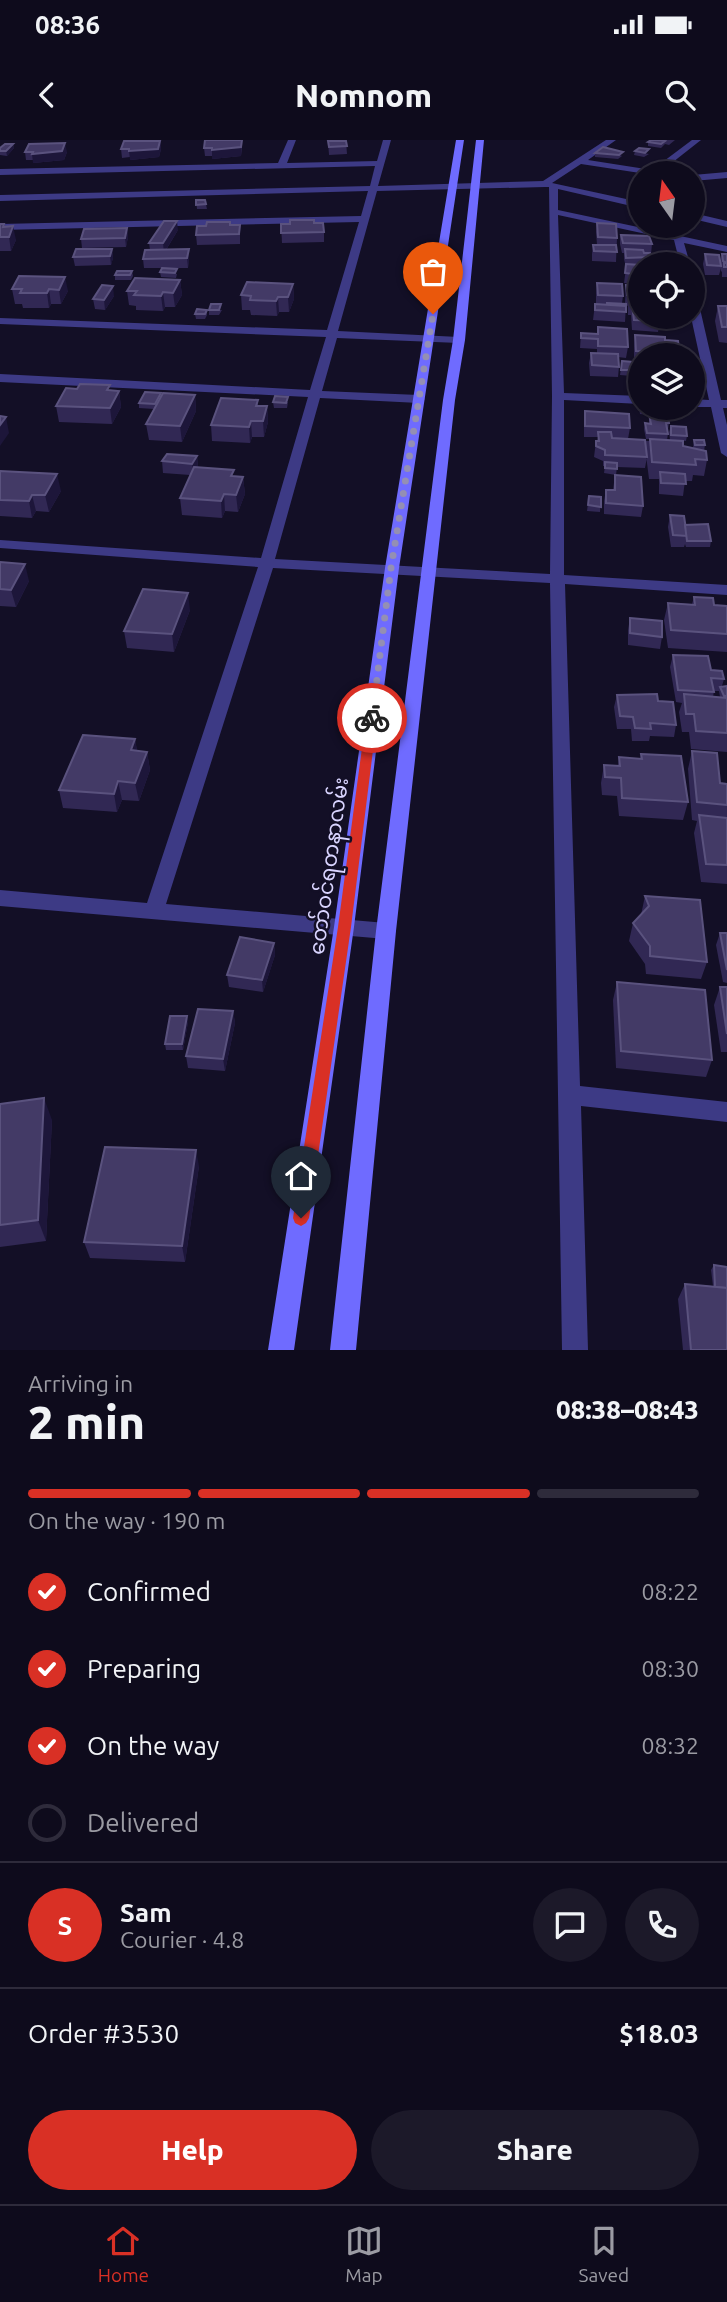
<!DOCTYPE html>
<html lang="en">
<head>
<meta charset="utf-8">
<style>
  :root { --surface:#0e0b1c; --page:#1c1929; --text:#f1f3f6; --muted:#9b9ba3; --line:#2e2b3b; --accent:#d93025 }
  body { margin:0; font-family:Ubuntu,"Noto Sans Myanmar",sans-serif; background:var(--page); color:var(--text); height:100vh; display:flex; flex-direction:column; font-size:26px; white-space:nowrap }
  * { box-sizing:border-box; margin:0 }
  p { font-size:23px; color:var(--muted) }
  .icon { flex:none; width:38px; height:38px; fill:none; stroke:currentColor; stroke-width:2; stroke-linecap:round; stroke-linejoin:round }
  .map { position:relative; height:1210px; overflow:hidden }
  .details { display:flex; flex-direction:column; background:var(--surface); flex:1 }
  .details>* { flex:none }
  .needle { width:46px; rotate:346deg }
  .fabs { position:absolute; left:628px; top:21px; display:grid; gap:14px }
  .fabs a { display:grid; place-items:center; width:77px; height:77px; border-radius:50%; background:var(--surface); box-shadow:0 2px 5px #0004,0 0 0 2px var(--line); font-size:35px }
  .pin { position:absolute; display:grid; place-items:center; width:60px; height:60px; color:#fff; margin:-72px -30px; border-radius:50% 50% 50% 0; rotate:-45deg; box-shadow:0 0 7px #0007 }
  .pin .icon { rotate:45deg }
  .courier { position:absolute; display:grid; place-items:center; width:70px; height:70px; margin:-35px; border:5px solid #d93025; border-radius:50%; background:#fff; color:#222; box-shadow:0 2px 9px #0007 }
  .summary em { font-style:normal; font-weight:800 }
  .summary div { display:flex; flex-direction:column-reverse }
  .summary { display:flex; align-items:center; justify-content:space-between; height:119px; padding:0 28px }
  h1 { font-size:46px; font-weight:800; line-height:52px }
  .bar { display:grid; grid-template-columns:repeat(4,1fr); gap:10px 7px; align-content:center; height:84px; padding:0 28px }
  .bar i { height:9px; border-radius:5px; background:var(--line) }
  .bar .on { background:var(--accent) }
  .bar p { grid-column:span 4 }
  .line { display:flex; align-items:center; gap:18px; padding:0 28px; border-top:2px solid var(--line) }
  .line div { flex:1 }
  .round { display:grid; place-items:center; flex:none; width:74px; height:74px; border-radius:37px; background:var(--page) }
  ol { padding:0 28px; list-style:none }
  li { display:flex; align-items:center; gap:21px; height:77px }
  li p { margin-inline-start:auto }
  li .icon { padding:7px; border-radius:50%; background:var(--accent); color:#fff; stroke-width:4 }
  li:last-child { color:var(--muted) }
  li i { width:38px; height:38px; border:4px solid var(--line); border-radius:50% }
  .primary-button { display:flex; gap:14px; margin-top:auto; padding:14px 28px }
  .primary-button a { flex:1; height:80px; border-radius:42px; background:var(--accent); color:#fff; font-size:28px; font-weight:800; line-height:80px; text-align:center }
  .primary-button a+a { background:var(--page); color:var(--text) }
  .status { display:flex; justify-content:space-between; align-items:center; height:49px; padding:0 35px; background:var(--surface); direction:ltr }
  .status svg { height:19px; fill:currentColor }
  header { display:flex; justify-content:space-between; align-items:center; height:91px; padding:0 28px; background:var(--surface); font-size:32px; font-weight:800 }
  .tab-bar { display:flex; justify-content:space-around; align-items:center; height:98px; border-top:2px solid var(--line); background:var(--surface); font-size:19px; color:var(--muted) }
  .tab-bar a { display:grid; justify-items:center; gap:4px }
  .tab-bar .on { color:var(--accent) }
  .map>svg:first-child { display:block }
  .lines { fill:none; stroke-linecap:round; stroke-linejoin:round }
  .minor { fill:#3d3a85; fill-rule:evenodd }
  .secondary { fill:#6f6bff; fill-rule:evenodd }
  .wall { fill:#312854; fill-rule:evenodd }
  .shaded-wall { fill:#1d163a }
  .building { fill:#433a66; stroke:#5a527e; stroke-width:2 }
  .route { fill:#d93025 }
  .done { stroke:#948fb3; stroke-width:7; stroke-dasharray:0 12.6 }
  .labels { text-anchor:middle; stroke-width:5; stroke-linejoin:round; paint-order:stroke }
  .street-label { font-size:21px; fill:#d9d4ff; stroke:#130f26 }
</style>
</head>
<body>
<div class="status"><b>08:36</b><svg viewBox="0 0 49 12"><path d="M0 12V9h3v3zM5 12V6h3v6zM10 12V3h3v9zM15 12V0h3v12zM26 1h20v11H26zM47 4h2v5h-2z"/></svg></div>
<header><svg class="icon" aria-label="back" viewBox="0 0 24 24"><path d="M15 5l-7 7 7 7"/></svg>Nomnom<svg class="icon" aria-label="search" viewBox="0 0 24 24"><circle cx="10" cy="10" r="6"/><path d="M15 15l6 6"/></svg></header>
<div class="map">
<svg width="727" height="1210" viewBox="0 0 727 1210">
  <rect width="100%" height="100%" fill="#130f26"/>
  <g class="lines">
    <g class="minor">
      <path d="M288,0H296L287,23L377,21L383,0H391L378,46L543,41L606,0H616L588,20L652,30L692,0H701L659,33H640L581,24L552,43L640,62V68L558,49V70L727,106V112L684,103L690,124H680L674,100L558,75L564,253L640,256V264L564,260V435L727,445V455L565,444L580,946L727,962V982L581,966L588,1210H562L550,443L273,428L166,764L386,783L393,785L396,791L393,797L386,799L0,766V750L147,763L258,427L0,408V400L261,418L308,257L0,242V234L310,250L326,197L0,184V178L327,190L359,82L0,90V84L361,76L368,51L0,61V55L370,46L375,26L0,35V29L278,23ZM545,47H549L552,256L550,434L275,419L320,258L419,263L425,259L419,255L322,251L337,198L459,203L465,200L459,197L338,191L377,51Z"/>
      <path d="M727,32V38L693,41V35Z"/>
      <path d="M693,73L727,81V87L693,79Z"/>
      <path d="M693,157L698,160L721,260H727V268H723L727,285V317L721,313L711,267H693V259L709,260L691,177Z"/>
    </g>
    <g class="secondary">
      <path d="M456,0H464L399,428L354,787L294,1210H268L334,787L385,428Z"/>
      <path d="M476,0H484L465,200L455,260L396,791L356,1210H330L376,791L443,260L453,200Z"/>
    </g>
  </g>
  <g class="wall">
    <path d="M651,0H675L669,5L665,4L661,8L648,6V2Z"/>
    <path d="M160,1L161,9L159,17L130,20V17L122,18L121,9Z"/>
    <path d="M328,1H346L347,14L329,15Z"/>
    <path d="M13,4L14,8L7,16L0,15V8Z"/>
    <path d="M603,7L622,16L618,19L595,17V13Z"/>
    <path d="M204,8H242L241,16L212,19V16H205Z"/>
    <path d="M635,11L649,14L644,17L634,15Z"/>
    <path d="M25,12H67L64,20L33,23V20H26Z"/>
    <path d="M196,60H205L207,69H197Z"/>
    <path d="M597,83L617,98L616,122L592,121V114L593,105H597L596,92Z"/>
    <path d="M0,84H4L5,86L16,100L11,111H0Z"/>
    <path d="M281,84L324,92V102L282,103Z"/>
    <path d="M240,85V104L197,105L196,95L206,86Z"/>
    <path d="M127,88L128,97L126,107L82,108L81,99Z"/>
    <path d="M178,90L166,110L189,119L188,128H144L143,119L150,110L149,103Z"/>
    <path d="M620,94L652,104L650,124H640V177H668L666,186H659L658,192L632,190L631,175H628V166L626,165L625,182L593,180L595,164H596V153L597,143L623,156L622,163L625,164L626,145H630L631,144L624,143L626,128L624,119V113H622L620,104Z"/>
    <path d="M112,109L113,118L111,125L75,126L73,117Z"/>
    <path d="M705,114L720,122L722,114H727V137H722V132L721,131V128L719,135H705L703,124Z"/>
    <path d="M162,128L177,134L176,138L161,137L160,132Z"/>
    <path d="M132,131L133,136L131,140H115V135Z"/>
    <path d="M19,136L68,151L61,164H51L49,168H23L22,164H15L12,149Z"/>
    <path d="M180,140L182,155L175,167H165L163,171L136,170V166L129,165L127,151Z"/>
    <path d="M293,144L294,159L289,172H279L277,176L251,175L250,170H242L241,155Z"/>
    <path d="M114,156L105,170L95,169L93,159Z"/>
    <path d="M718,166H727V203L719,202L715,181Z"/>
    <path d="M207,170V175L205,179H196L195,174Z"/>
    <path d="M209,170H222L219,175H209Z"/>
    <path d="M598,187L628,207L626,218L618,217L619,227L618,237L590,236L589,223L591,213H597V209L580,208L581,193H597Z"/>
    <path d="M635,195L665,200L679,208L678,215H640V233H638V221H634V206Z"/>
    <path d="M622,221L633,230L632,236L620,235Z"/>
    <path d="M111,250L119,251L121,267L112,284L59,282L56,266Z"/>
    <path d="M161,255H195L196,271L182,302L149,300L146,284L154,269L139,268V263Z"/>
    <path d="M258,260V266H267L268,282L264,297H252L250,303L212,301L211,285Z"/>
    <path d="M273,262H288L287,268H274Z"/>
    <path d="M640,262L660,269L659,275L669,283L668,289H667L668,294L667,300L654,299L693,308L694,300L705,305L704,311L707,320L704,336L693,335L692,341H685L683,356L659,354V339H649L645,307L647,317L645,328L617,327L616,335L604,333L605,326H603V321L594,317L596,301H597L598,297H584V282L585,271L630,288L628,299L645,307L646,301H649L650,299H646L644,289L645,283H649V275L640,274L639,268Z"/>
    <path d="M671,286L687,296L686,301L670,300L669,292Z"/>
    <path d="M197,316L198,327L234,336L243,337L245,354L238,372L225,371L222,378L182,375L180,358L190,335L163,333L162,321Z"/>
    <path d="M0,331L61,351L49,372L36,371L32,378L0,376Z"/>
    <path d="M615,335L643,366L641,377L604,374V361L606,350H613Z"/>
    <path d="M589,356L601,357L600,372L587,371Z"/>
    <path d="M670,375L711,401L710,407H686L685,404L684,407H671L668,387Z"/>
    <path d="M0,422L29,441L16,467L0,466Z"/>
    <path d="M694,457L714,465L727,466V512L668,508L664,480L668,463L692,464Z"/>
    <path d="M190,470L174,512L127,508L124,491Z"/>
    <path d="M630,478L662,497L660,509L628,505V490Z"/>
    <path d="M673,515L711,530L724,539L722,546H727V612L691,609L689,592H682L679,572L682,563L676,562L670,527ZM714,551H719L720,557H713Z"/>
    <path d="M617,555L658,561L676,585L674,597L650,596L649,601H632L631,589H617L614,567Z"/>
    <path d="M135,599L137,611L147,612L150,630L139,661L122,660L117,672L63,668L59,650Z"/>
    <path d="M692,611L720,643L727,644V744L701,742L694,693L697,681L692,680L688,629Z"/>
    <path d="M641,614L688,662L683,680L619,676L617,656L602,655L601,643L604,625H618L619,617L640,619Z"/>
    <path d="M645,756L707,822L701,839L646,834L645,824L629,801L633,783L641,775Z"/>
    <path d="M720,793H727V843L723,842L716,805Z"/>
    <path d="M274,803L275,815L263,852L229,847L227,835Z"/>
    <path d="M617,842L712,920L706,937L616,928L613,860Z"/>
    <path d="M720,847H727V912H721L714,865Z"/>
    <path d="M233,871L235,883L225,931L188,928L186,916Z"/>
    <path d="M188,882L183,910H166L165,904Z"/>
    <path d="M0,964L52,980L46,1101L0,1107Z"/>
    <path d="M199,1026L185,1122L90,1118L84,1102Z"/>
    <path d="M714,1125L727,1210H683L678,1159L685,1144L713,1146L711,1130Z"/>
  </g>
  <g class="shaded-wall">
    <path d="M242,0L241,16L212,19V10Z"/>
    <path d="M160,1L161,9L159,17L130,20L129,11Z"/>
    <path d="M65,3L67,12L64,20L33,23L32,14Z"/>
    <path d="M13,4L14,8L7,16L6,11Z"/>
    <path d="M177,81L178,90L164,113L163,103Z"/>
    <path d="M13,86L16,100L11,111L9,97Z"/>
    <path d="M127,88L128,97L126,107L125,98Z"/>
    <path d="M112,109L113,118L111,125L110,116Z"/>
    <path d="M189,109V119L188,128L187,118Z"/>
    <path d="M65,137L68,151L61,164L59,150Z"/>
    <path d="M180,140L182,155L175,167L173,153Z"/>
    <path d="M293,144L294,159L289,172L288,157Z"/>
    <path d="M113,146L114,156L105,170L104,160Z"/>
    <path d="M49,149L51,164L49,168L47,153Z"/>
    <path d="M163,152L165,167L163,171L161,156Z"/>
    <path d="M278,157L279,172L277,176L276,161Z"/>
    <path d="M119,251L121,267L112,284L110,268Z"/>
    <path d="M195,255L196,271L182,302L180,286Z"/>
    <path d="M267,266L268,282L264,297L263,281Z"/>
    <path d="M6,277L9,293L0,306V285Z"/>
    <path d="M251,281L252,297L250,303L249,287Z"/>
    <path d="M197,316L198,327L194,335L192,324Z"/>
    <path d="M57,334L61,351L49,372L45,355Z"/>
    <path d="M243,337L245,354L238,372L236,355Z"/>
    <path d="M224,354L225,371L222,378L221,361Z"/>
    <path d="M32,355L36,371L32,378L29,361Z"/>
    <path d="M25,424L29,441L16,467L11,450Z"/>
    <path d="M188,453L190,470L174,512L172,494Z"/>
    <path d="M135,599L138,617L131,610Z"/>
    <path d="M147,612L150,630L139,661L135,643Z"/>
    <path d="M118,641L122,660L117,672L114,654Z"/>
    <path d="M274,803L275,815L263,852L262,840Z"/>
    <path d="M233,871L235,883L225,931L223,919Z"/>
    <path d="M187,876L188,882L183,910L182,904Z"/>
    <path d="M44,958L52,980L46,1101L38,1080Z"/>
    <path d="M196,1010L199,1026L185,1122L182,1106Z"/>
  </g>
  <g class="building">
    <path d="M205,0H242L241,7L212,10V8H204Z"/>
    <path d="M651,0H660L665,1L661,4L648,2Z"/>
    <path d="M124,1H160L158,9L129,11V9H121Z"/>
    <path d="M328,1H346L347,6L329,7Z"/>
    <path d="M65,3L62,11L32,14L33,12H25L29,4Z"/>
    <path d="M5,4H13L6,11H0V8Z"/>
    <path d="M603,7L623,12L619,15L595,13Z"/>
    <path d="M639,8L649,9L645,13L635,11Z"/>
    <path d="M196,60H205L206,64L196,65Z"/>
    <path d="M290,80H314V83H323L324,92L281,93V84H290Z"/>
    <path d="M164,81H177L163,103H149Z"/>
    <path d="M207,82H230V85H240L239,94L196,95L197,86H206Z"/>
    <path d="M597,83L616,84L617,98L598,97Z"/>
    <path d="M0,84H4L3,87L13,86L9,97H0Z"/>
    <path d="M127,88L125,98L81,99L84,89Z"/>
    <path d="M621,95L649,96L652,104L623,103Z"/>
    <path d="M593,105H616L617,112L594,111Z"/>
    <path d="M76,109H112L110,116L73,117Z"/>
    <path d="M189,109L187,118L143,119L145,110Z"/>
    <path d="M625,109L643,110L644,113H650L651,117L626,118Z"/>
    <path d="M705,114L719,115L721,126L707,125Z"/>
    <path d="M722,114H727V127H724V123H727L723,121Z"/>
    <path d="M626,124L640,125V135L625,133Z"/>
    <path d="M162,128L177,129L175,133L160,132Z"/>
    <path d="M117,131H132L130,135H115Z"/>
    <path d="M19,136L65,137L59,150L49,149L47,153H20L22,149H12Z"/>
    <path d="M135,138L180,140L173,153L163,152L161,156L134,155L137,151H127Z"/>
    <path d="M247,142L293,144L288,157H278L276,161L250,160L251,156L241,155Z"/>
    <path d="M597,143L622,144L623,156L598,155Z"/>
    <rect x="631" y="143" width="9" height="2"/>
    <path d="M102,145L113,146L104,160L93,159Z"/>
    <path d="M626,145H640V156L627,155Z"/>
    <path d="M630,157L640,158V177H659V181L634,180L632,166L638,165H630Z"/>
    <path d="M607,163L626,164V169V166L607,165Z"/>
    <path d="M211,164H221L219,170H209Z"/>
    <path d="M595,164L626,166V172L595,170Z"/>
    <path d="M718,166H727V187H722Z"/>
    <path d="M197,169L207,170L205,174H195Z"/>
    <path d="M598,187L627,189L628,207L598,206V199L581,198V193L598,194Z"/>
    <path d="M635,195L665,197V200L678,201L679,208L672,207L673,213L636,211Z"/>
    <path d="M591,213L618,214L619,227L592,225Z"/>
    <path d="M622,221L633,222V230H621Z"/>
    <path d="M80,244L110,245L107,250L119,251L110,268L56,266L66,248L77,249Z"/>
    <path d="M145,252L161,253L155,264L139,263Z"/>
    <path d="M163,253L195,255L180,286L146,284Z"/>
    <path d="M275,256L288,257L286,263L273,262Z"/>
    <path d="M221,258L258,260L256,266H267L263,281H251L249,287L211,285Z"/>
    <rect x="641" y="268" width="19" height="1"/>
    <path d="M585,271L629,274L630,288L585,286Z"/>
    <path d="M649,274L668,275L669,283H666L668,294L647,293L645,283L651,284Z"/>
    <path d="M0,276L6,277L0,285Z"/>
    <path d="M671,286L686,287L687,296L671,295Z"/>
    <path d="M598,292H611L612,298L645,300L647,317L605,315V310L596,306V301H599Z"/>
    <path d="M650,299L683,301V306L706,311L707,320L695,319L696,325L652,322Z"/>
    <path d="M694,300H704L705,305H695Z"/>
    <path d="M167,314L197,316L192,324L162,321Z"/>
    <path d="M605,322L617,323V329L605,328Z"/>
    <path d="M194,327L234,330L231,336L243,337L236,355L224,354L221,361L180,358Z"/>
    <path d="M0,331L57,334L45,355H32L29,361L0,360Z"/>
    <path d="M660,332L685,334L686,344L661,343Z"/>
    <path d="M615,335L641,337L643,366L606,363V350H615Z"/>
    <path d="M589,356L601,357V367L588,365Z"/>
    <path d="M670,375L684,376L687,396L673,395Z"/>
    <path d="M708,384L711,401H687L685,385Z"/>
    <path d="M0,422L25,424L11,450L0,449Z"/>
    <path d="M143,449L188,453L172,494L124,491Z"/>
    <path d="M694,457L713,458L714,465L727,466V494L671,490L668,463L695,465Z"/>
    <path d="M630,478L662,481V497L630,493Z"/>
    <path d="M673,515L708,516L711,530L722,531L724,539L711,538L714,552L678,550Z"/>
    <path d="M727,546V556H724L720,547Z"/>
    <path d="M657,554L658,561L673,562L676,585L650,583L651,589L635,588L633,577L620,576L617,555Z"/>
    <path d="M684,554L727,558V593L696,591L694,574H686Z"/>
    <path d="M83,595L135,599L131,610L147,612L135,643L118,641L114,654L59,650Z"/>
    <path d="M692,611L717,613L720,643L727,644V665L697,662Z"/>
    <path d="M641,614L681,616L688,662L622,658L621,638L605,637L604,625L620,626L619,617L642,619Z"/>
    <path d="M699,675L727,678V725L706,724Z"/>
    <path d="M645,756L700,760L707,822L650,816V806L633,783L649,766Z"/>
    <path d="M720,793H727V830Z"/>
    <path d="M240,797L274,803L262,840L227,835Z"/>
    <path d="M617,842L705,850L712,920L621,911Z"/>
    <path d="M720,847H727V894Z"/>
    <path d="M198,869L233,871L223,919L186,916Z"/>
    <path d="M170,876H187L182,904H165Z"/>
    <path d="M44,958L38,1080L0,1085V964Z"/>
    <path d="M105,1007L196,1010L182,1106L84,1102Z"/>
    <path d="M714,1125L727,1127V1148L715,1147Z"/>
    <path d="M685,1144L727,1148V1210H691Z"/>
  </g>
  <path class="route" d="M372,575L377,578L351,787L309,1078L306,1083L301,1086L295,1083L293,1078L338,787L366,578Z"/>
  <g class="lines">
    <path class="done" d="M372,578L391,428L433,174"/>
  </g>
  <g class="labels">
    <g class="street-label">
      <text transform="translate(329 726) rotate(-82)" y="7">တော်ဝင်ရတနာလမ်း</text>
    </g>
  </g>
</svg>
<div class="fabs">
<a><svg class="needle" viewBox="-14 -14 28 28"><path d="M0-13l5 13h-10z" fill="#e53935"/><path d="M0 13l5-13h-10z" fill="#9b9ba3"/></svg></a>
<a><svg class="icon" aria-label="locate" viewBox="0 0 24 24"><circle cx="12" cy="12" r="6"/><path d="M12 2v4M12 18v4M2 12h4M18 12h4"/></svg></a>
<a><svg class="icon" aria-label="layers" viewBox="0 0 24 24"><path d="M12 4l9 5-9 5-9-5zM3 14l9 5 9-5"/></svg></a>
</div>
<div class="pin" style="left:433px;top:174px;background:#ea580c"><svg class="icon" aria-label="bag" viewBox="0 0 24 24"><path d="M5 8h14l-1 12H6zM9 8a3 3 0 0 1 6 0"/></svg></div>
<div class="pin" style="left:301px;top:1078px;background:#1f2937"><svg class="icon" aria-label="home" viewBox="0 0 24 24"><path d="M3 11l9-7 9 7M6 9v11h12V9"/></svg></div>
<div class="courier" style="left:372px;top:578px"><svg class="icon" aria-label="bike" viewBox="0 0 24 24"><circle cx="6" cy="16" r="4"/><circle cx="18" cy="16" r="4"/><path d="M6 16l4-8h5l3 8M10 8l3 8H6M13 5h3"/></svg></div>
</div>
<section class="details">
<div class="summary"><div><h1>2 min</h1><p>Arriving in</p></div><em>08:38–08:43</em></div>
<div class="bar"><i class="on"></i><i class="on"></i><i class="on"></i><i></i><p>On the way · 190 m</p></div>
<ol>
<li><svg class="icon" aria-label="check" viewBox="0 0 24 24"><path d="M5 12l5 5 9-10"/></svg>Confirmed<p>08:22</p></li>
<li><svg class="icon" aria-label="check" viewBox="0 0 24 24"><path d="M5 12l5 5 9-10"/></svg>Preparing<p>08:30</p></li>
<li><svg class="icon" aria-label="check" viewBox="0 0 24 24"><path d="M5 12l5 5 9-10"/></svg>On the way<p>08:32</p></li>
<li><i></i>Delivered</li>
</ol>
<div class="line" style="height:126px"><b class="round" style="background:var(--accent);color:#fff">S</b><div><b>Sam</b><p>Courier · 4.8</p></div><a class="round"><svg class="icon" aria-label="chat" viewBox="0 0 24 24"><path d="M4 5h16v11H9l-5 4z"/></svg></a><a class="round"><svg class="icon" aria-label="phone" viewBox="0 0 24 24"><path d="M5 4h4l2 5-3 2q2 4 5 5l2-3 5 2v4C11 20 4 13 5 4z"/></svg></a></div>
<div class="line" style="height:91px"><div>Order #3530</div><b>$18.03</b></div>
<div class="primary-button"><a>Help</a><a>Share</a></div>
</section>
<nav class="tab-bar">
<a class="on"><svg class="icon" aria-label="home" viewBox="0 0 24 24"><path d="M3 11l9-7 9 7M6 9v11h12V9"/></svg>Home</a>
<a><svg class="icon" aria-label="map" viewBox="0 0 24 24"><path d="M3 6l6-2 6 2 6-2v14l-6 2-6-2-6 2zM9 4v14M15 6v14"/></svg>Map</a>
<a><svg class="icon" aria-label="saved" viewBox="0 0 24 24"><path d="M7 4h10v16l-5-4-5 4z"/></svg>Saved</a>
</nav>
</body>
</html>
